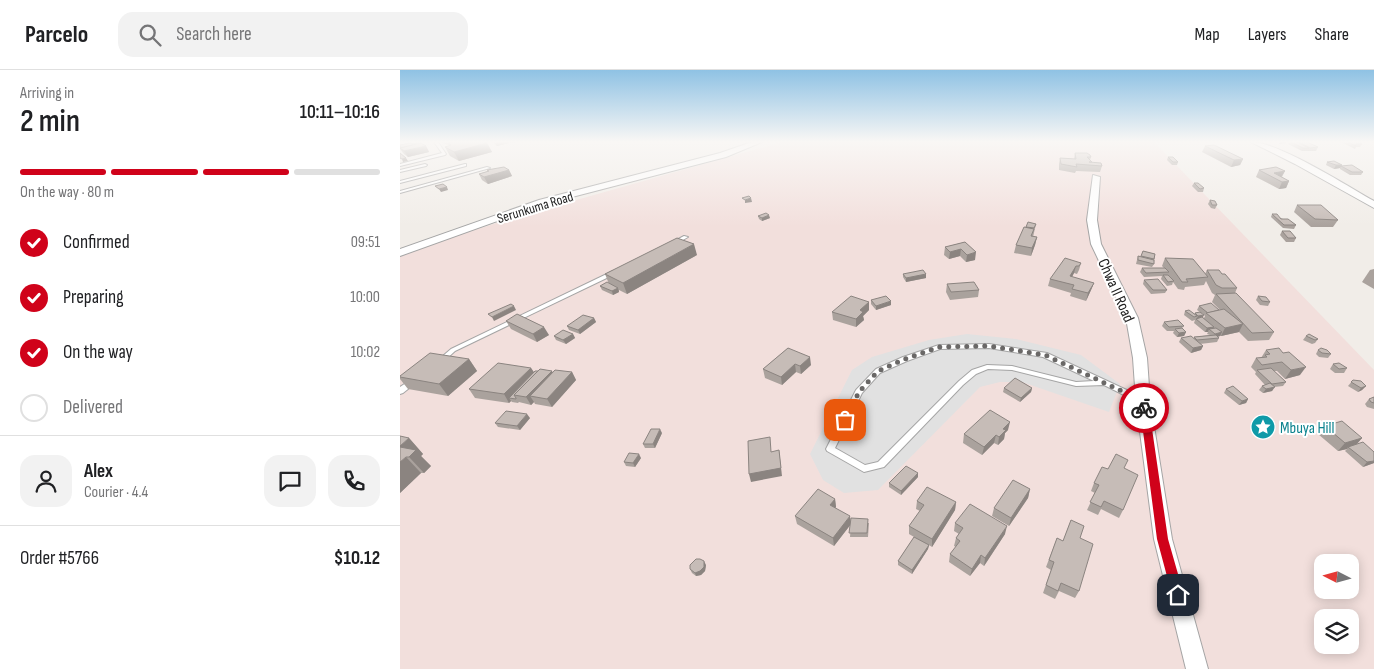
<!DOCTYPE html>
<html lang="en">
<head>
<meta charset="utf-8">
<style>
  :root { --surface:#fff; --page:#f2f2f2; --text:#202124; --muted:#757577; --line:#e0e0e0; --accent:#d0021a }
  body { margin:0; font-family:"Sofia Sans Condensed",sans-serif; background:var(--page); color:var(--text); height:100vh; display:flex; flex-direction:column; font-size:19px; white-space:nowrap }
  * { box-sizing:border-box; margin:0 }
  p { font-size:16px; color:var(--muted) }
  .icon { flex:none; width:28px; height:28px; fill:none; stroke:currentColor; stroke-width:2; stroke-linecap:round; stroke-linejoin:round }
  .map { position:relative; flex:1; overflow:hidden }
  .drawer { display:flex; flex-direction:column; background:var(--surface); width:400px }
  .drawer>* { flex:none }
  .needle { width:32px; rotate:276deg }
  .controls { position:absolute; left:914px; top:484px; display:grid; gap:10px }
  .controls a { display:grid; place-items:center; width:45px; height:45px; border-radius:10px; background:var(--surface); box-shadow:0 2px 12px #0003; font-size:25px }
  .pin { position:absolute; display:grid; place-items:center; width:42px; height:42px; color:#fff; margin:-21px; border-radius:10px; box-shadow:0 2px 8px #0006 }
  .courier { position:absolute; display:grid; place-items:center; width:50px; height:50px; margin:-25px; border:4px solid #d0021a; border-radius:50%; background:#fff; color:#222; box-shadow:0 1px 6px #0007 }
  .summary em { font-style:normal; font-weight:600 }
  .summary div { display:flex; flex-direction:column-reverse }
  .summary { display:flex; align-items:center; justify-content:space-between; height:85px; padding:0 20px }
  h1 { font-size:32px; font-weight:600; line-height:38px }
  .bar { display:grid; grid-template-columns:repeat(4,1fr); gap:8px 5px; align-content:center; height:60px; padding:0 20px }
  .bar i { height:6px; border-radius:4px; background:var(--line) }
  .bar .on { background:var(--accent) }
  .bar p { grid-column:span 4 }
  .line { display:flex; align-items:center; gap:12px; padding:0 20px; border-top:1px solid var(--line) }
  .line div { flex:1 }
  .round { display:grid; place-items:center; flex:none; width:52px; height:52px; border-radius:15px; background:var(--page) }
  ol { padding:0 20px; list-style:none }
  li { display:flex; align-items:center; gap:15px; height:55px }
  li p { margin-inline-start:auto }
  li .icon { padding:5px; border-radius:50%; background:var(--accent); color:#fff; stroke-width:4 }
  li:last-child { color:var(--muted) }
  li i { width:28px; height:28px; border:2px solid var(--line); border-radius:50% }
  header { display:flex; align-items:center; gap:30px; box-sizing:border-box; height:70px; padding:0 25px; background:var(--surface); border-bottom:1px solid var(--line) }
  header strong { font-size:24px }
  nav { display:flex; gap:28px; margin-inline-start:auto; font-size:18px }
  .search { width:350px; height:45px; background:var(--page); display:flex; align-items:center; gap:12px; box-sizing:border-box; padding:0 18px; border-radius:15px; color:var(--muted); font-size:19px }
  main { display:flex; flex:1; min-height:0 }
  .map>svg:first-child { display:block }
  .military { fill:#f2dfdc; fill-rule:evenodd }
  .parking { fill:#e1e1e1 }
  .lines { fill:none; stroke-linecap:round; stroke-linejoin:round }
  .service-casing { stroke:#a5a5a5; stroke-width:2 }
  .minor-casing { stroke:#a5a5a5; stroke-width:2 }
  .tertiary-casing { stroke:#a5a5a5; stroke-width:2 }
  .service { fill:#fff; fill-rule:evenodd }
  .minor { fill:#fff; fill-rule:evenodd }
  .tertiary { fill:#fff; fill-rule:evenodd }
  .wall { fill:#aaa29d; fill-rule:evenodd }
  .shaded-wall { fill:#8b8480 }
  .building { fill:#c6bcb7; stroke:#8b8480 }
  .route { fill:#d0021a }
  .done { stroke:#6a6867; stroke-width:5; stroke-dasharray:0 9 }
  .labels { text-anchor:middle; stroke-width:4; stroke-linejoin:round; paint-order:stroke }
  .far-street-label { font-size:14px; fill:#212121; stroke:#fff }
  .street-label { font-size:16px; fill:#212121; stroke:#fff }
  .culture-label { font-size:16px; fill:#0d838f; stroke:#fff; text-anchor:start }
</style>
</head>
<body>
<header>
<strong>Parcelo</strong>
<div class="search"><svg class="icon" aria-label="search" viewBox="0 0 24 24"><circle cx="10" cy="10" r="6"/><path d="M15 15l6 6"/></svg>Search here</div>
<nav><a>Map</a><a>Layers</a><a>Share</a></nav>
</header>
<main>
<section class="drawer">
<div class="summary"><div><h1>2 min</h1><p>Arriving in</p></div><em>10:11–10:16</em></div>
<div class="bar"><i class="on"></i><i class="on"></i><i class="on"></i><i></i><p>On the way · 80 m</p></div>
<ol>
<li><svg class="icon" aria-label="check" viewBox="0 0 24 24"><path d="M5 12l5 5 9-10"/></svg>Confirmed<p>09:51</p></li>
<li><svg class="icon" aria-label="check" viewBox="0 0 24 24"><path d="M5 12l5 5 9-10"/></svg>Preparing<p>10:00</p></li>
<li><svg class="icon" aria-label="check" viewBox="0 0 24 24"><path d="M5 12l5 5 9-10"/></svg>On the way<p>10:02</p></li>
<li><i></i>Delivered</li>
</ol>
<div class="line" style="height:90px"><a class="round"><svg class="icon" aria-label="person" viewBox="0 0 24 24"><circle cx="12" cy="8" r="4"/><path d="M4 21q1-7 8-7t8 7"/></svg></a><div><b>Alex</b><p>Courier · 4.4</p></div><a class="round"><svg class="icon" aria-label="chat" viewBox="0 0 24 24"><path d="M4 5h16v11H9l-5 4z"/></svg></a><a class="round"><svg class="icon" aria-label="phone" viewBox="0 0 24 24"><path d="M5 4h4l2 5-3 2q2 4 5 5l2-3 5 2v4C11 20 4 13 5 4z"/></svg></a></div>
<div class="line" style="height:65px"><div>Order #5766</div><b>$10.12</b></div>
</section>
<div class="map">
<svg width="974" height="599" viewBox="0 0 974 599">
  <rect width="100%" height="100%" fill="#f1ede8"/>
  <path class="military" d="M382,72H754L974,300V599H0V184L109,149ZM922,492H950V520H922ZM922,548H950V575H922Z"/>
  <path class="parking" d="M567,264L616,269L681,285L720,314L709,342L622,312H600L580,317L478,420L444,423L423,410L410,384L452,300L472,287L529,270Z"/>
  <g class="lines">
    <defs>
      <g id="service">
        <path d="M34,72H38L46,84L45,85L0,96V94L42,83Z"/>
        <path d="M25,94L27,95L26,96L0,102V100Z"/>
        <path d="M65,94H66V96L0,113V111Z"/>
        <path d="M87,97L90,98L0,123V121Z"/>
        <path d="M284,166L288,167L276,174H272L271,173Z"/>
        <path d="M213,201L215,202V204L55,281L42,293H38L37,291L51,279Z"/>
        <path d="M589,274L647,283L746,329L747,331L746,333H740L704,315L676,316L612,300L588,299L576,304L563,315L484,397L464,402L427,381L426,379L456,320L476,299L503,287L539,275ZM589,278L643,287L694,311L676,312L612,296L587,295L572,300L559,311L478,392L465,395L435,378L462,323L480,303L507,291L540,279Z"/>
        <path d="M12,309H16L18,311L3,323L0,324V317Z"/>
      </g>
      <g id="minor">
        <path d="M352,72H362L326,87L145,134L0,186V179L139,130L320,83Z"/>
        <path d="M851,72C877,71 949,117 974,131V138L895,94Z"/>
        <path d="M693,105L700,107L697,150L701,174L738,248L747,288L750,331L772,469L808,599H786L754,469L736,331L733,288L726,248L691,174L687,150Z"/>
      </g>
      <path id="tertiary" d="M0,72H17L0,78Z"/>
    </defs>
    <use href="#service" class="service-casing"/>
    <use href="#minor" class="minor-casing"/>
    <use href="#tertiary" class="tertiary-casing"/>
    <use href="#service" class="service"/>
    <use href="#minor" class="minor"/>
    <use href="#tertiary" class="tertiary"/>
  </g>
  <g class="wall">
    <path d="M42,72H85L87,73L92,82L59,91L50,86L45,77L49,76V75L42,73Z"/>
    <path d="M93,72H115V73H109L97,76Z"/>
    <path d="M890,72H907L918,77L916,81H902L888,74Z"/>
    <path d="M941,72H958L962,74L960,77H956L955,79Z"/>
    <path d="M12,74L26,76L29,82L8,87L4,84L0,79V75Z"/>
    <path d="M805,76L843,89L840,95L831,97L802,82Z"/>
    <path d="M675,83L691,87L690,90L691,93L702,96L700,102L676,101L675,103L659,100V94L660,88L674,89Z"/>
    <path d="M768,87L778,92L777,95H772L767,90Z"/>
    <path d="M927,92L942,96L963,102L961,105H950L940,99V98L934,99L926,95Z"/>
    <path d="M87,100H109L112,106L88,114L82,110L79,104L88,101Z"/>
    <path d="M859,100L885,101L882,107L889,111L886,118L879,119L856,107Z"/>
    <path d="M794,113L804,118L803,122H798L792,116Z"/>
    <path d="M810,130L817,135L815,139L811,138L808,134Z"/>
    <path d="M897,135L938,150L933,157H911L894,142Z"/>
    <path d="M872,144L896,155L894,159L883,158L871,147Z"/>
    <path d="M358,146L370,148L362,151L359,149Z"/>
    <path d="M636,154L633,167H637L635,175L631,186L614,183L616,175L626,157Z"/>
    <path d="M882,161L896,168L894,172H886L880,165Z"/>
    <path d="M565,172L575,190L566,192L560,186L549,189L544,185L545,177Z"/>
    <path d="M743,181L755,184L754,194L752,197L736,194L738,186L741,187Z"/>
    <path d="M297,185L227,224L219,220V222L213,225L202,220L200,216L209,214L205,204Z"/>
    <path d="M765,188L805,204L807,200L822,204L837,218L835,223L874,262L869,270L848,271L839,262L821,266H820L818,267L819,268L817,272L800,274L803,276L801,280L791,283L779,272L781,268H794V267L810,265L807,264L808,262H805L794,253L795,250L792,251L784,245L785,241L794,244L795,243L800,242L797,240L799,236L820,240L812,232L815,225L812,223L806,211L804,215L785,217L784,220L778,219L773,212L772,215L767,216L761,209L762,206L744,207L740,202L742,198H764L762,196ZM802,243L805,246L804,248L802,247Z"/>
    <path d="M681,193L679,200L677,204L674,203L672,207L694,213L691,220L686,231L670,226L671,223L648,216L650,209Z"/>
    <path d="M974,199V219L962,212L970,200Z"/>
    <path d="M503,204H526V208L506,212L503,207Z"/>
    <path d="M744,210L767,220L765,223L751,224L743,214Z"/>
    <path d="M547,214L579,220L578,227L550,230L546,222Z"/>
    <path d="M858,226L870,232L868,236L860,235L856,230Z"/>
    <path d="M471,230L491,235L476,240L471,234Z"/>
    <path d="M469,232V240L463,246L464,250L456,257L433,250L432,242Z"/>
    <path d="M194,248L196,252L180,264L169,260L167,256Z"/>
    <path d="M106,251L149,265L137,272L111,259Z"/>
    <path d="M764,252L784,256L782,258L786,262L784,266L777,267L773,263L774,261H767L762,256Z"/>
    <path d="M173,264L175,268L166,274L156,270L154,266Z"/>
    <path d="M906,266L918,269L915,273L912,274L903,270Z"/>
    <path d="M388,278L411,295L401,304L396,302L382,315L365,308L363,299Z"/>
    <path d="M866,280L900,305L885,309L877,301H874L886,312L883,316L874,317L872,321L863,323L859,320L862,316L865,315L855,304L856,302L851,297L856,288H861Z"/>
    <path d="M918,280L931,284L928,288L919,287L916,284Z"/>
    <path d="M69,289L77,301L48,326L8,319L0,309V306Z"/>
    <path d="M933,294L947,298L944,303H935L930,299Z"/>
    <path d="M131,298L134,302H172L176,310L152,337L135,334L134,332L131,335L119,332L118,333L112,332L111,331L109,333L75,328L69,319Z"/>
    <path d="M953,310L966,316L962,320L958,322L948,316Z"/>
    <path d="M604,318H632L631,322L620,332L603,322Z"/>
    <path d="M826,319L848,329L846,333L839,335L824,323Z"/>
    <path d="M974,327V339L967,337L965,334L969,329Z"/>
    <path d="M130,348L120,360L98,357L95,353Z"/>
    <path d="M925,356L962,368L957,374L974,393L963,397L945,381L947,379L938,381L918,364Z"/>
    <path d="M608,360L605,363L604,369L598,375L594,373L582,385L563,373L564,364Z"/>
    <path d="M262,363L255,378H245L243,374Z"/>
    <path d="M9,368L23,384L21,386L31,396L24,403H21L0,423Z"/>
    <path d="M241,388L235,397L226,396L224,392Z"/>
    <path d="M724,398L723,440L719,448L701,439L698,445L687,440L695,423L691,421L694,413L708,399Z"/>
    <path d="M518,407L501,425L489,417V413Z"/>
    <path d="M630,419L628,428L609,456L592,446L594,438Z"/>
    <path d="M435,429L436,437L435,438L451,453H469L468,467H450L451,454L434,476L397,454L395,446Z"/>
    <path d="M517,431L556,432L555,440L532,477L529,475L528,479L512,504L498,495V491L514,467L509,464V456L520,441L516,439Z"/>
    <path d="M671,450L680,468L679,521L675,528L659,521L655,529L643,523L651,500L646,497L657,468L663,471Z"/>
    <path d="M555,453L605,464L584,496L580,493L570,506L549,492L550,484L556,477L554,476L556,468L559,464L554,461Z"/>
    <path d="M306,495L305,501L301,505L296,506L292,503L290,499Z"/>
  </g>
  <g class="shaded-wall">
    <path d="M101,72H109V73L97,76L95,73Z"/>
    <path d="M880,72H886V73L879,74Z"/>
    <path d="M87,73L92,82L59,91L54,82Z"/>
    <path d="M26,76L29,82L8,87L4,81Z"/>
    <path d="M6,88L8,91L3,92L2,89Z"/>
    <path d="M843,89L840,95L831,97L834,90Z"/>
    <path d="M936,95H942L940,98L934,99Z"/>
    <path d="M109,100L112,106L88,114L84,107Z"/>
    <path d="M885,101L881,107L874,103Z"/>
    <path d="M889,111L886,118L879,119L882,112Z"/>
    <path d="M47,117L48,120L41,122L39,119Z"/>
    <path d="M351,128L352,132L345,133V130Z"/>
    <path d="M369,145L370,148L362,151V148Z"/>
    <path d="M637,167L635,175L631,186L632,178Z"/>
    <path d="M294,174L297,185L227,224L223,213Z"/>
    <path d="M561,179L560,186L549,189L550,182Z"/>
    <path d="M576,182L575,190L566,192L567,185Z"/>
    <path d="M676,196L674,203L668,214L670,206Z"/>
    <path d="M526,204V208L506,212V208Z"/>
    <path d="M694,213L691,220L686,231L688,223Z"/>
    <path d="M218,218L219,222L213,225L212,221Z"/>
    <path d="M491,231V235L476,240V236Z"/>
    <path d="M469,232V240L463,246L464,250L456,257V249L460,240Z"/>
    <path d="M114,236L116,240L94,251L92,247Z"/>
    <path d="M804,245L802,249L796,250L798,246Z"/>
    <path d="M194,248L196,252L180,264L178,260Z"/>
    <path d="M843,254L839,262L821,266L825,258Z"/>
    <path d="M144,257L149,265L137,272L133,264Z"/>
    <path d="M814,257L811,261L809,259L808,262H805L807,258Z"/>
    <path d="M786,262L784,266L777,267L779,263Z"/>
    <path d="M822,262L820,266L813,268L815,264Z"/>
    <path d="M173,264L175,268L166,274L163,270Z"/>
    <path d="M803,276L801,280L791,283L793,278Z"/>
    <path d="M410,287L411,295L401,304L400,296Z"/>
    <path d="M69,289L77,301L48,326L39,314Z"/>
    <path d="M395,294L396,302L382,315L381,307Z"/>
    <path d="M906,297L900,305L885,309L891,300Z"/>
    <path d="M131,298L136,306L114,325L109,328L111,331L109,333L104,324Z"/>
    <path d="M152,301L156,309L130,326L134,332L131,335L126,327Z"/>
    <path d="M172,302L176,310L152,337L147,329Z"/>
    <path d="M966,316L962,320L958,322L961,318Z"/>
    <path d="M875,317L872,321L863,323L866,319Z"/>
    <path d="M632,318L631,322L620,332L621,328Z"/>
    <path d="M848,329L846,333L839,335L842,331Z"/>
    <path d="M127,344L130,348L120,360L117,356Z"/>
    <path d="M610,352L608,360L605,363L604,369L598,375L599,367L603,359Z"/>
    <path d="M260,359L262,363L255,378L253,374Z"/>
    <path d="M596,365L594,373L582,385L584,377Z"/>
    <path d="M9,368L23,384L21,386L31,396L24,403L9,387L0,379V376Z"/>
    <path d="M962,368L955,376L948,377L947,379L938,381L945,373Z"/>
    <path d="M379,380L382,406L351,412L349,404Z"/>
    <path d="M239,384L241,388L235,397L233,393Z"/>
    <path d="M6,387L21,403L0,423V392Z"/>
    <path d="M974,391V393L963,397L967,392Z"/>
    <path d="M518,403V407L501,425V421Z"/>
    <path d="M630,419L628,428L609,456L611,448Z"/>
    <path d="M435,429L436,437L431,443L430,435Z"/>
    <path d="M556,432L555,440L532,477V469Z"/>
    <path d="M450,446L451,454L434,476L433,468Z"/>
    <path d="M607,456L605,464L584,496L585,488Z"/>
    <path d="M529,475L528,479L512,504V500Z"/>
    <path d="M581,485L580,493L570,506L572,499Z"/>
    <path d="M304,491L306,495L305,501L301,505L296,506L295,503Z"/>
  </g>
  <g class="building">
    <path d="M53,72H85L87,73L54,82L45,77L51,75L48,73Z"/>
    <path d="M891,72H897L909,78H903Z"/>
    <path d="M899,72H907L918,77L910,78Z"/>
    <path d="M948,72H958L962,74H956V76Z"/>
    <path d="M10,73L12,74L19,73H20L2,78L0,77V75Z"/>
    <path d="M21,73L26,76L4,81L0,78Z"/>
    <path d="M814,75L843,89L834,90L805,76Z"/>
    <path d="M0,83L6,88L2,89L0,88Z"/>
    <path d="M675,83H687L690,85L691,87H687L692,92H689L701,93L702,96L676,94L677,97L661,94L660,88L676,89Z"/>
    <path d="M768,87H773L778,92H773Z"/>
    <path d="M934,91L942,95H936L927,92Z"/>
    <path d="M952,95L963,102H952L941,96Z"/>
    <path d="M104,97L109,100L84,107L79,104L89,101L87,100Z"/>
    <path d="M876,97L885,101L874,103L889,111L882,112L859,100Z"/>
    <path d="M794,113H798L804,118L800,119Z"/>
    <path d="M43,114L47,117L39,119L35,116Z"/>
    <path d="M349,126L351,128L345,130L342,128Z"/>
    <path d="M810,130L815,131L817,135H812Z"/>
    <path d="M897,135H921L938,150L915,149Z"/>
    <path d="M366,143L369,145L362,148L358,146Z"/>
    <path d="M872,144H877L881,149H888L896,155H884Z"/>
    <path d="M628,152L636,154L634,158L626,157Z"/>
    <path d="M624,157L634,159L631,166L637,167L632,178L616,175Z"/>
    <path d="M882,161H890L896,168H888Z"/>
    <path d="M277,168L294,174L223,213L205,204Z"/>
    <path d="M565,172L576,182L567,185L561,179L550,182L545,177Z"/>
    <path d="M743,181L755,184L754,189L741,186Z"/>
    <path d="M738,186L754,190V194L738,190Z"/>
    <path d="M665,188L681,193L679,196H676L670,206L694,213L688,223L672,219L674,215L650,209Z"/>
    <path d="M765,188L793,189L808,207L786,209L788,212H782Z"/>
    <path d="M742,198H765L769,202L746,203Z"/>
    <path d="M523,200L526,204L506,208L503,204Z"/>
    <path d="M807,200H819L822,204H825L837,218H822L816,215Z"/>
    <path d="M763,205H768L774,211L768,212Z"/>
    <path d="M758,209L767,220H753L744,210Z"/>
    <path d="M207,212L218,218L212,221L200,216Z"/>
    <path d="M574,212L579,220L551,222L547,214Z"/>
    <path d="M836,223L874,262L852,263L816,224Z"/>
    <path d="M451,226L469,232L460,240L463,242L456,249L432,242Z"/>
    <path d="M486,226L491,231L476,236L471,230Z"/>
    <path d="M858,226L866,227L870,232L862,231Z"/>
    <path d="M811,233L819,240L808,243L799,236Z"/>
    <path d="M111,234L114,236L92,247L88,244Z"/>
    <path d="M824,239L843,254L825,258L806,243Z"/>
    <path d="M789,240L797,246L794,247L785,241Z"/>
    <path d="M800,242L804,245L798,246L795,243Z"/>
    <path d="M117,244L144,257L133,264L106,251Z"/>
    <path d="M183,245L194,248L178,260L167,256Z"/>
    <path d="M802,247L814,257L807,258L796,249Z"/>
    <path d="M778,250L784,256L769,257L764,252Z"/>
    <path d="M782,258L786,262L779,263L775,259Z"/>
    <path d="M816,258L822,262L815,264L809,259Z"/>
    <path d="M163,260L173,264L163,270L154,266Z"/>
    <path d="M909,264L918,269L915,270L906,266Z"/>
    <path d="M816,265L819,268L797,270L794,267Z"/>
    <path d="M791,266L803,276L793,278L781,268Z"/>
    <path d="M388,278L410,287L400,296L395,294L381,307L363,299Z"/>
    <path d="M879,278L883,283L889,282L906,297L891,300L882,292L862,295L856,288L867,287L865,285L870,284L866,280Z"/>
    <path d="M921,278L927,280L931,284L922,283L918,280Z"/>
    <path d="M30,283L69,289L39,314L0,307V306Z"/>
    <path d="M98,293L131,298L104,324L69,319Z"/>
    <path d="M939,293L947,298L939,299L933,294Z"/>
    <path d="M871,298L886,312L872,314L857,300Z"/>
    <path d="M140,299L152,301L126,327L114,325Z"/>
    <path d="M155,300L172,302L147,329L130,326Z"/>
    <path d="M135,301H138L114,325L116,328V329L109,328Z"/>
    <path d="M615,308L632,318L621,328L604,318Z"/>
    <path d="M953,310L961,311L966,316L961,318L951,312Z"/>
    <path d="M870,313L875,317L866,319L862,316Z"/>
    <path d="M833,316L848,329L842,331L826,319Z"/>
    <path d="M974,327V333L971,332L969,329Z"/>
    <path d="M590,340L610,352L603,359L606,360L599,367L596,365L584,377L564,364Z"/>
    <path d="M106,341L127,344L117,356L95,353Z"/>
    <path d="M942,351L962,368L945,373L925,356Z"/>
    <path d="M251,359H260L253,374H243Z"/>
    <path d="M0,366L9,368L0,376Z"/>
    <path d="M370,367L371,382L379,380L381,398L349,404L348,371Z"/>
    <path d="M963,372L974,382V391L967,392L948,377Z"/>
    <path d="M0,377L16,380L9,387H6L0,392Z"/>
    <path d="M229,383L239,384L233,393L224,392Z"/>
    <path d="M716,384L728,390L724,398L738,405L723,440L704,431L701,437L690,432L699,415L694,413L702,397L708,399Z"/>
    <path d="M506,396L518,403L501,421L489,413Z"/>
    <path d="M613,410L630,419L611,448L594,438Z"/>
    <path d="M527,417L556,432L532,469L509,456L524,435L517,431Z"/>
    <path d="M418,419L435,429L430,435L450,446L433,468L395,446Z"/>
    <path d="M570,434L607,456L585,488L581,485L572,499L550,484L560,471L556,468L563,458L555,453Z"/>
    <path d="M451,448L468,449L467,463H449Z"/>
    <path d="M671,450L684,456L680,468L693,474L679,521L661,513L658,521L646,515L654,492L649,490L657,468L663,471Z"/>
    <path d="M514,467L529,475L512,500L498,491Z"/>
    <path d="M296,489H300L304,491V497L300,501L295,503L290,499V495Z"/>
  </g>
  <linearGradient id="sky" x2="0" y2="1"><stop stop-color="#8fc2e4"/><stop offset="0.46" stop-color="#f9f7f5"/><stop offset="1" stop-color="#f9f7f5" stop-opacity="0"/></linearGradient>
  <rect width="974" height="156" fill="url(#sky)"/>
  <path class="route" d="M744,335L749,338L768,469L784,525L782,529L778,530L773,529L772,525L757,469L740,338Z"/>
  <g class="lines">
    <path class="done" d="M445,350L459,322L478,301L505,289L539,277L589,276L645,285L743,331L744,338"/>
  </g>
  <defs>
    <symbol id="sight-disc" viewBox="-11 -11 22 22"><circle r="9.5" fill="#0f9aa8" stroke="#fff"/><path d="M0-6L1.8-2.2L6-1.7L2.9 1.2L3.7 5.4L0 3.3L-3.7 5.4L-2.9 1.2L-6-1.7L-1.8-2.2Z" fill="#fff"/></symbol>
  </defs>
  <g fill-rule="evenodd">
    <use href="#sight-disc" x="849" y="343" width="28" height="28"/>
  </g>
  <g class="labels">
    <g class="far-street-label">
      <text transform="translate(135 137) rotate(-17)" y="5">Serunkuma Road</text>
    </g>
    <g class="street-label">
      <text transform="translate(717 220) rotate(66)" y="6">Chwa II Road</text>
    </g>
    <g class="culture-label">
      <text x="880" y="363">Mbuya Hill</text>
    </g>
  </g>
</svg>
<div class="controls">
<a><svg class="needle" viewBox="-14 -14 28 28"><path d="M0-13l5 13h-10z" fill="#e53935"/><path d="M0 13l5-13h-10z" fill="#757577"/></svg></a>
<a><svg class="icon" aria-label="layers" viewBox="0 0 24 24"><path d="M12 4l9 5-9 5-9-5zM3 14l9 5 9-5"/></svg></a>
</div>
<div class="pin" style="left:445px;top:350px;background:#ea580c"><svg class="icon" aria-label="bag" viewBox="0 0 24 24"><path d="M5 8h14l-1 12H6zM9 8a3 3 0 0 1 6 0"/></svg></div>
<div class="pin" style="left:778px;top:525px;background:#1f2937"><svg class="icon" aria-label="home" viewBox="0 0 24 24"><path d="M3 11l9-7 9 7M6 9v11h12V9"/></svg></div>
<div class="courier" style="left:744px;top:338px"><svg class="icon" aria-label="bike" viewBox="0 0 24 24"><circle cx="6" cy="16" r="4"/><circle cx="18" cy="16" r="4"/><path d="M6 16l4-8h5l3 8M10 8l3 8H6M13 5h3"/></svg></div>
</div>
</main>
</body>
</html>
